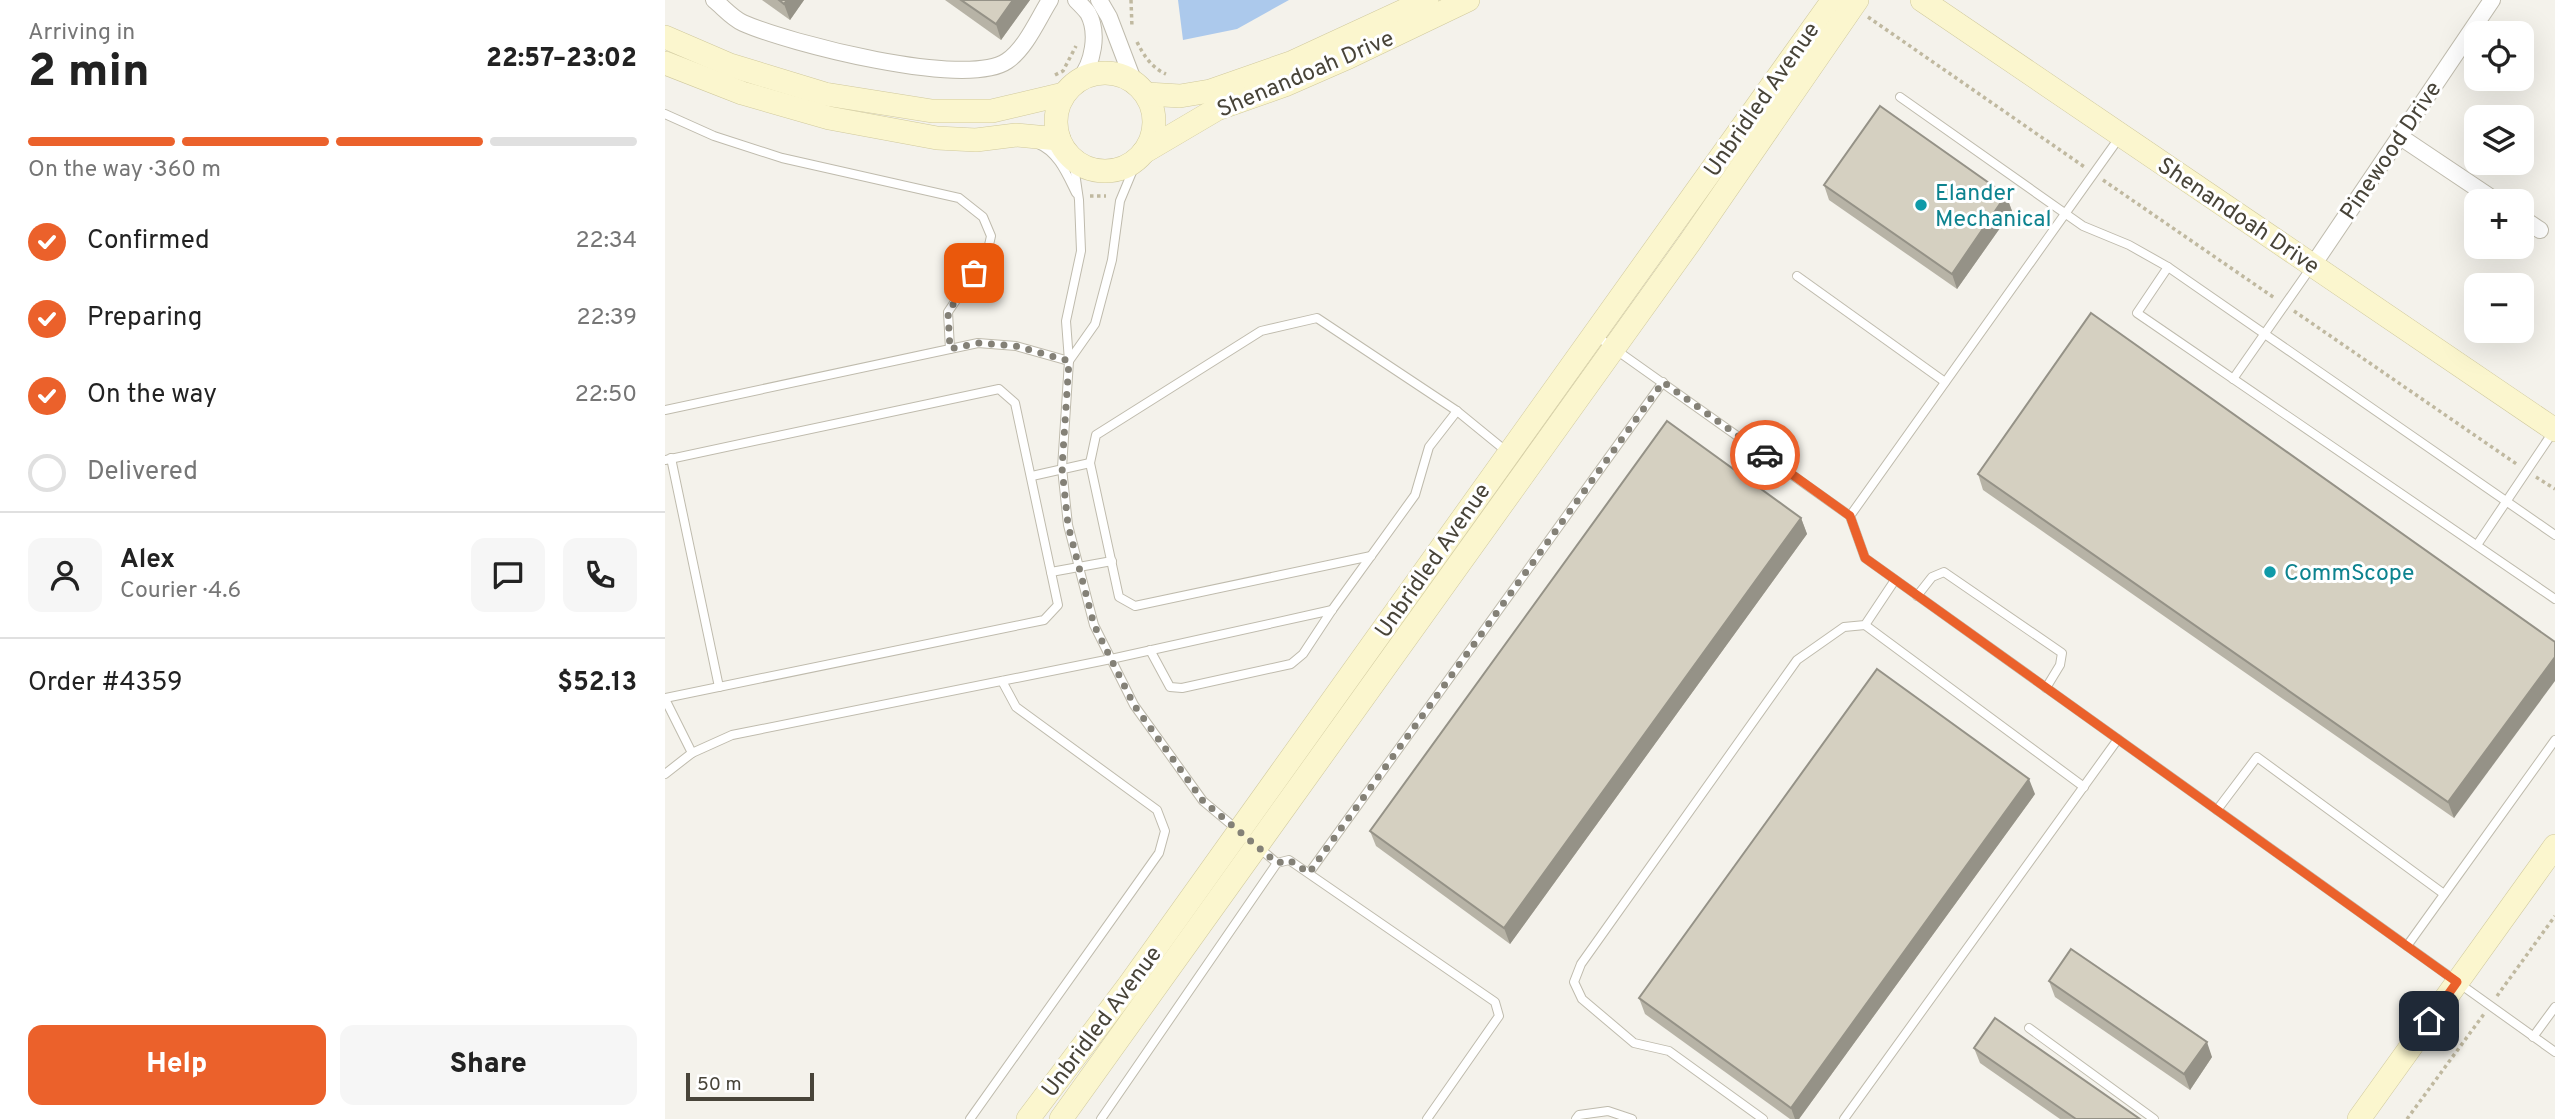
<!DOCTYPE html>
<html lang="en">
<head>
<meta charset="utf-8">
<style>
  :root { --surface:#fff; --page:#f6f6f6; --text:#222; --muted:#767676; --line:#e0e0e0; --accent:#eb612b }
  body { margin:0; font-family:Overpass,sans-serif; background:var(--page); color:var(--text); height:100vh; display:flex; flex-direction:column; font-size:26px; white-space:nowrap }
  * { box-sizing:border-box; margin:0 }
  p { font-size:23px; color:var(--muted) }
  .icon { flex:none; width:38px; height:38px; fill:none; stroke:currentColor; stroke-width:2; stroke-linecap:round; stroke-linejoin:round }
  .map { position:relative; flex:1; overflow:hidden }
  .panel { display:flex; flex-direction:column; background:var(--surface); width:665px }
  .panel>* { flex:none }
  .buttons { position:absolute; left:1799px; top:21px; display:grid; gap:14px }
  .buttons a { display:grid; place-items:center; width:70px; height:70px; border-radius:14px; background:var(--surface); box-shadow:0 7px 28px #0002; font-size:35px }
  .scale { position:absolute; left:21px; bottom:18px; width:128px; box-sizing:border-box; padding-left:7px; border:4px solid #484439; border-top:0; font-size:19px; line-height:24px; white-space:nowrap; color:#484439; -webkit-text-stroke:5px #fff; paint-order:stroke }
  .pin { position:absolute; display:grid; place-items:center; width:60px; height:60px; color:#fff; margin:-30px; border-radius:14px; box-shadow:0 4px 10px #0006 }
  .courier { position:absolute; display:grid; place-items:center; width:70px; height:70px; margin:-35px; border:5px solid #eb612b; border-radius:50%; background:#fff; color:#222; box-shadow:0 2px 9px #0007 }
  .summary em { font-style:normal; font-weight:800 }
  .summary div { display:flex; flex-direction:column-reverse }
  .summary { display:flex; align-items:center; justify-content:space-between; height:119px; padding:0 28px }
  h1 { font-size:46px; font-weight:800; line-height:52px }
  .bar { display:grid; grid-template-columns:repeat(4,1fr); gap:10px 7px; align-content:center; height:84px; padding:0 28px }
  .bar i { height:9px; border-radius:5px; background:var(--line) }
  .bar .on { background:var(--accent) }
  .bar p { grid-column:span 4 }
  .line { display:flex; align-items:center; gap:18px; padding:0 28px; border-top:2px solid var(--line) }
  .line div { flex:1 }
  .round { display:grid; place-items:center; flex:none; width:74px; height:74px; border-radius:14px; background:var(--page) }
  ol { padding:0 28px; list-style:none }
  li { display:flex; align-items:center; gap:21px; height:77px }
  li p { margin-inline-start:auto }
  li .icon { padding:7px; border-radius:50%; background:var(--accent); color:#fff; stroke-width:4 }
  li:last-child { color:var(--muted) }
  li i { width:38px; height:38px; border:4px solid var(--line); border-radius:50% }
  .action { display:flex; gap:14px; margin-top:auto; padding:14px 28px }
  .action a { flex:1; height:80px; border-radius:14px; background:var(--accent); color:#fff; font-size:28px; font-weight:800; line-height:80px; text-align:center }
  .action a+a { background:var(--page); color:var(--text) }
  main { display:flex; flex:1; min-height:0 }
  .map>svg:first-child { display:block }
  .water { fill:#acc9ec }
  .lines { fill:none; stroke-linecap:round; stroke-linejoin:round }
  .lane-casing { stroke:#bfbbad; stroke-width:10 }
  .street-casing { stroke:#bfbbad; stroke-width:18 }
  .secondary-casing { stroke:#d0c99d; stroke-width:24 }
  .path { stroke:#c0b9a0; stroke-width:3.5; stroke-dasharray:3.5 3.5; stroke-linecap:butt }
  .lane { stroke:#fff; stroke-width:8 }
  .street { stroke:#fff; stroke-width:16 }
  .secondary { stroke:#fbf6ce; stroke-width:23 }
  .wall { fill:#b7b3a6 }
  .shaded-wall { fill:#959287 }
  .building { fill:#d5d0c1; stroke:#959287; stroke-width:2 }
  .done { stroke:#848177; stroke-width:7; stroke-dasharray:0 12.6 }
  .route { stroke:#eb612b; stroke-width:9 }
  .culture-dot { fill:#0f9aa8; stroke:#fff; stroke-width:2.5 }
  .labels { text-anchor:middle; stroke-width:6; stroke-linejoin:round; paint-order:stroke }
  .street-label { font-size:23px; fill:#484439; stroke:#fff }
  .culture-label { font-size:23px; fill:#0d838f; stroke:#fff; text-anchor:start }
</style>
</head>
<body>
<main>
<section class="panel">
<div class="summary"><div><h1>2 min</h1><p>Arriving in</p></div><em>22:57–23:02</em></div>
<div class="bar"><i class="on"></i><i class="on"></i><i class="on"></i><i></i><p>On the way · 360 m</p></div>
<ol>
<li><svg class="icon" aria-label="check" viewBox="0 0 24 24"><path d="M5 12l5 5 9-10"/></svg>Confirmed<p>22:34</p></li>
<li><svg class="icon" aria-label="check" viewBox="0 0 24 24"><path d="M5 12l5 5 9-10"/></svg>Preparing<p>22:39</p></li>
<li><svg class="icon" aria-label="check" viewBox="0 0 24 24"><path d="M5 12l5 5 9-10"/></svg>On the way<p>22:50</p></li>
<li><i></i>Delivered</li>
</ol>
<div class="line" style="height:126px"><a class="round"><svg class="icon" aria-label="person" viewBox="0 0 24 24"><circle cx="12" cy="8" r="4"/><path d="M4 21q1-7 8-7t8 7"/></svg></a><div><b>Alex</b><p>Courier · 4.6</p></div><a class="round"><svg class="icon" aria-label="chat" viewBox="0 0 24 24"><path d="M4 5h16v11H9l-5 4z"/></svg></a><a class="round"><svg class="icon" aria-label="phone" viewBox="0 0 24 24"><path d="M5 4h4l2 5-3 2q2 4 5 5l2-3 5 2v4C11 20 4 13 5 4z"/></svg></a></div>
<div class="line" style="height:91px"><div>Order #4359</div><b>$52.13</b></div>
<div class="action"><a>Help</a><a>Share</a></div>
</section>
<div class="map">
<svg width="1890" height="1119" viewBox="0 0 1890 1119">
  <rect width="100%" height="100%" fill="#f4f2eb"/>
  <path class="water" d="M513,0H624L572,29L518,40Z"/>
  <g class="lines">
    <defs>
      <g id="lane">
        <path d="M1235,97L1418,226L1464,245L1503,267"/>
        <path d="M0,114L49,136L117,158L294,198L318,217L326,236L322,254L283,312L285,349"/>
        <path d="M1454,138L1185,516L1200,558L1890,1052"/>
        <path d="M373,144C393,152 402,175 411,193"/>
        <path d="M408,159L414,200L416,251L401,321L404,361L397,468L403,525L429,625L469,705L538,801L612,863"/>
        <path d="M1132,276L1280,382"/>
        <path d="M930,335L1185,516"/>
        <path d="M404,361L430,324L447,260L455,201L472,160"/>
        <path d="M1568,379L1647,266"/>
        <path d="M0,410L313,343L351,346L404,361"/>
        <path d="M6,458L54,687"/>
        <path d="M0,460L334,389L350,403L393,605L379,620L0,698"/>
        <path d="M367,476L425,463"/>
        <path d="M1890,535L1503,267L1472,313L1890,599"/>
        <path d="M1812,545L1888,432"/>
        <path d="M706,556L470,606L454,597L425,463L431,435L596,331L652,318L792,411L841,451"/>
        <path d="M386,572L447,561"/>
        <path d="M1252,596L1267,577L1279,572L1397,653L1395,665L1381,688"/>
        <path d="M1200,625L1419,787"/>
        <path d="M485,650L505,687L517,688L626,664L638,654L667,610L750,495L764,447L792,411"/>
        <path d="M0,699L27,753L0,774"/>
        <path d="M27,753L67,735L446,659L667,610"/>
        <path d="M1552,810L1592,757L1779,894"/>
        <path d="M644,873L998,382"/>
        <path d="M1742,946L1890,740"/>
        <path d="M1364,1028L1489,1119"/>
        <path d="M1868,1037L1890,1007"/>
        <path d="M305,1119L494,853L500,831L492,810L351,707L337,681"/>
        <path d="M436,1119L612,863L624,860L830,1002L834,1016L762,1119"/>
        <path d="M911,1119L914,1115L943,1111L967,1119"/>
        <path d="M1098,1119L1004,1051L969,1043L917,999L909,982L916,964L1132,660L1179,627L1200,625L1230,580"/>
        <path d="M1179,1119L1453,739"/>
      </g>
      <g id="street">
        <path d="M49,0C58,7 67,18 78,23C123,43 301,89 342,61C361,48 373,19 385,0"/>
        <path d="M411,0C415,4 420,9 423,13C434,33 428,64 414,80"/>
        <path d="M434,0L444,17L468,80"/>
        <path d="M1734,136L1831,201"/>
        <path d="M1857,218L1875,230"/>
        <path d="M1648,265L1827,0"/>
      </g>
      <g id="secondary">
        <path d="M1257,0L1890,430"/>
        <path d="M0,37L65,65L160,94L267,111H327L399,94"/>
        <path d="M0,63L77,93L164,118L272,138L311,140L351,135L394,139"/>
        <circle cx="440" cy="122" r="49"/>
        <path d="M482,94L515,96L545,91L628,62L762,0"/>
        <path d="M479,152L552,109L620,85L684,57L803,0"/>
        <path d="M363,1119L464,985L1168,0"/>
        <path d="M396,1119L1025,242L1192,0"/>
        <path d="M1694,1119L1890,846"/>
      </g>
    </defs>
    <use href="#lane" class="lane-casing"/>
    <use href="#street" class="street-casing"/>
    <use href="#secondary" class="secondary-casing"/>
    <g class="path">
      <path d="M466,0L467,28"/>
      <path d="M1203,17L1421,168"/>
      <path d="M472,42C479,56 487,68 501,74"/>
      <path d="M390,75L398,71L411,46"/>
      <path d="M1438,180L1611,299"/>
      <path d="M425,196H441"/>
      <path d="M1629,311L1853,465"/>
      <path d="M1871,477L1890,489"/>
      <path d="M1832,996L1890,916"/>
      <path d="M1742,1119L1819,1014"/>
    </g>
    <use href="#lane" class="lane"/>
    <use href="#street" class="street"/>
    <use href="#secondary" class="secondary"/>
  </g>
  <g class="wall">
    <path d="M97,0H139L125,20Z"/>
    <path d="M280,0H365L336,40Z"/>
    <path d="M1159,185L1341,195L1347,211L1292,289L1164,200Z"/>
    <path d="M1313,474L1890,642L1789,818L1318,490Z"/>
    <path d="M1136,518L1142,534L845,944L711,846L705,831Z"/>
    <path d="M1370,794L1134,1119H1125L980,1014L974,998Z"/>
    <path d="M1384,981L1547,1057L1525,1090L1390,997Z"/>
    <path d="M1309,1048L1475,1119H1395L1315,1063Z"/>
  </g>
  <g class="shaded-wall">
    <path d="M122,0H139L125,20L119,4Z"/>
    <path d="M348,0H365L336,40L331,24Z"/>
    <path d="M1341,195L1347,211L1292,289L1287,274Z"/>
    <path d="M1136,518L1142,534L845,944L839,928Z"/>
    <path d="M1890,657V681L1789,818L1783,802Z"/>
    <path d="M1364,779L1370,794L1134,1119H1130L1126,1108Z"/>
    <path d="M1542,1042L1547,1057L1525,1090L1519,1074Z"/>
  </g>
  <g class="building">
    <path d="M114,0H122L119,4Z"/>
    <path d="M296,0H348L331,24Z"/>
    <path d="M1215,106L1341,195L1287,274L1159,185Z"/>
    <path d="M1426,313L1890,642V657L1783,802L1313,474Z"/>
    <path d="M1002,421L1136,518L839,928L705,831Z"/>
    <path d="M1212,669L1364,779L1126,1108L974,998Z"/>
    <path d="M1406,949L1542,1042L1519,1074L1384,981Z"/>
    <path d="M1330,1018L1475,1119H1411L1309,1048Z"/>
  </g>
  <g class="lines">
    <path class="done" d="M309,273L283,312L285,349L313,343L351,346L404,361L397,468L403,525L429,625L469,705L538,801L612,863L624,860L644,873L998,382L1100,455"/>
    <path class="route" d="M1100,455L1185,516L1200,558L1792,982L1764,1021"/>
  </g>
  <g class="culture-dot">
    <circle cx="1256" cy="205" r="7"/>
    <circle cx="1605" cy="572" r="7"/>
  </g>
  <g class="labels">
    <g class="street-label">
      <text transform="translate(640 73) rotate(-23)" y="8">Shenandoah Drive</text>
      <text transform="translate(1096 99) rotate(-55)" y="8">Unbridled Avenue</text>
      <text transform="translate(1725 150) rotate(-56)" y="8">Pinewood Drive</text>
      <text transform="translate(1574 215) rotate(34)" y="8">Shenandoah Drive</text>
      <text transform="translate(767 560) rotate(-55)" y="8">Unbridled Avenue</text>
      <text transform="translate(436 1021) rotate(-53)" y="8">Unbridled Avenue</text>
    </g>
    <g class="culture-label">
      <text x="1270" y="200">Elander<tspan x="1270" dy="26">Mechanical</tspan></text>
      <text x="1619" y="580">CommScope</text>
    </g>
  </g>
</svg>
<div class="buttons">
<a><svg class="icon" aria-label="locate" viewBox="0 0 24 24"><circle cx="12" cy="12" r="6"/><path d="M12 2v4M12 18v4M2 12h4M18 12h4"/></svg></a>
<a><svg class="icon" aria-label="layers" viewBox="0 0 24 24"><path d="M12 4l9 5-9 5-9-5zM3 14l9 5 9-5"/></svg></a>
<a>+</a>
<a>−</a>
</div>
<div class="scale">50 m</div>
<div class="pin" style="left:309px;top:273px;background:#ea580c"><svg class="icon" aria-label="bag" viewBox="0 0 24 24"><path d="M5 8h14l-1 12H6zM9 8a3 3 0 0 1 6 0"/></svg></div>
<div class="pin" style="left:1764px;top:1021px;background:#1f2937"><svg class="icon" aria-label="home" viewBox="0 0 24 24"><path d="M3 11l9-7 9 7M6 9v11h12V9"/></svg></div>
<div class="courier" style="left:1100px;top:455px"><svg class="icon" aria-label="car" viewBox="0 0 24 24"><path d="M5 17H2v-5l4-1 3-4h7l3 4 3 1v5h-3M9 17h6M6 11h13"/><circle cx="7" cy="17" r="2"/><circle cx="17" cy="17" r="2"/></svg></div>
</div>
</main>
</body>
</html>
